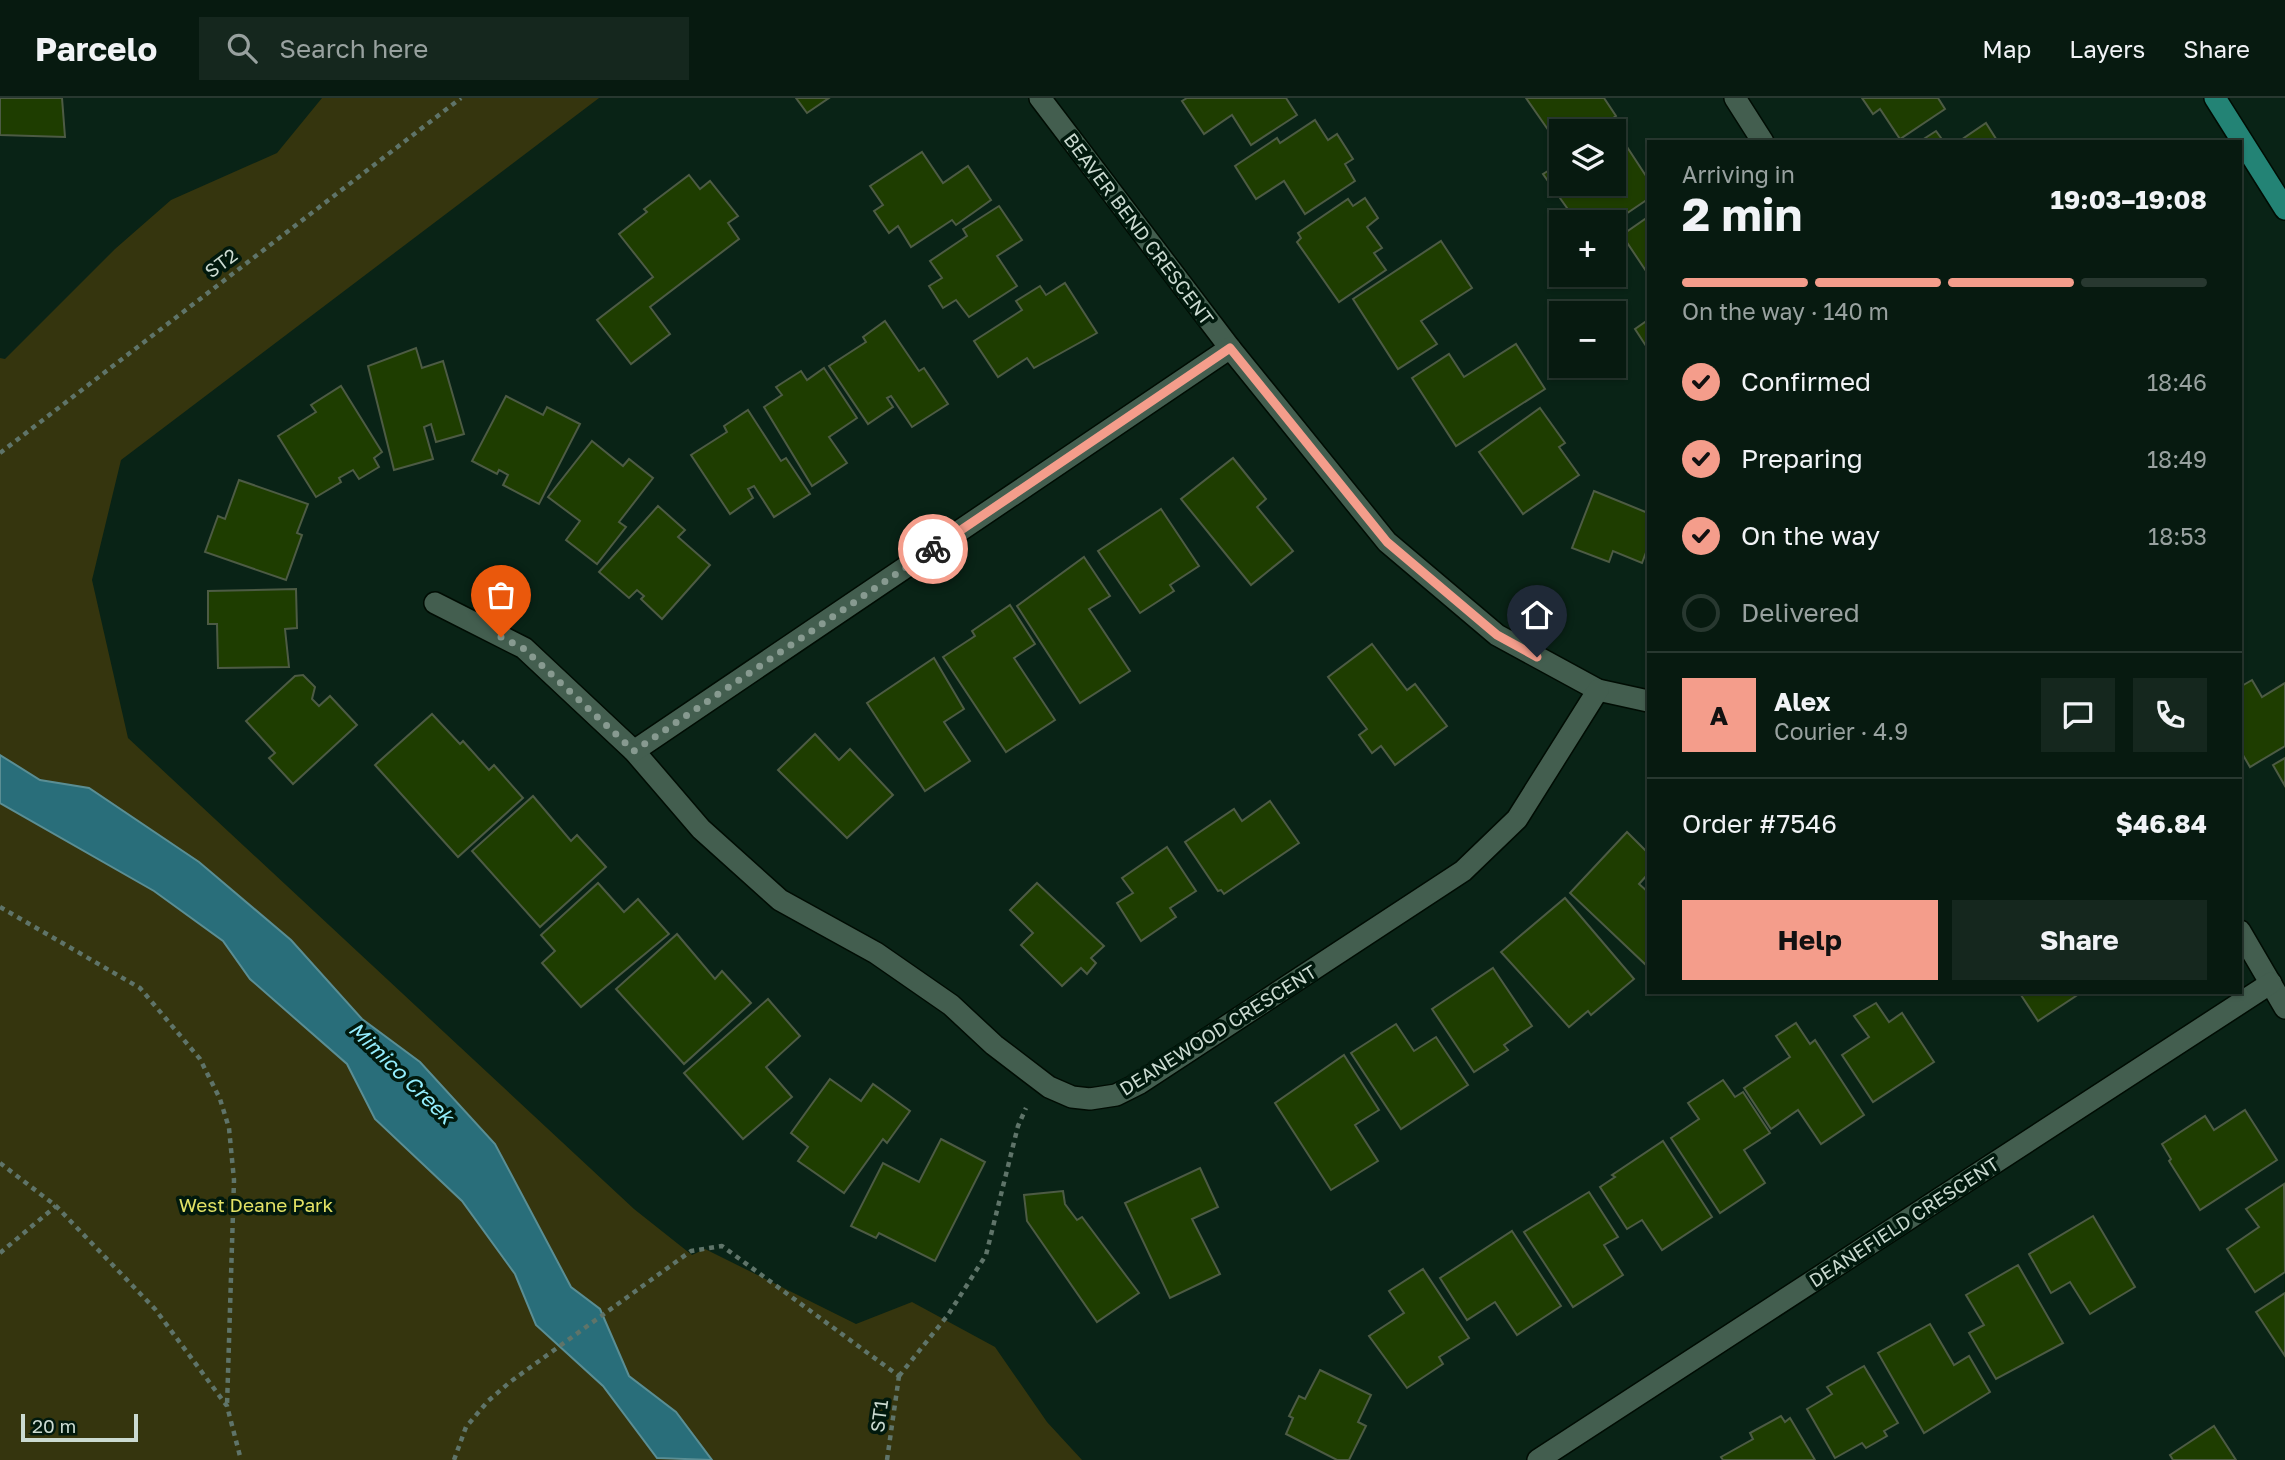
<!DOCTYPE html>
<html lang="en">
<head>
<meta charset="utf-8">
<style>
  :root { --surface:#071a10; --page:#15271e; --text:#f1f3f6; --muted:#98a19f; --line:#283830; --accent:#f49d8b }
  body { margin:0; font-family:"Golos Text",sans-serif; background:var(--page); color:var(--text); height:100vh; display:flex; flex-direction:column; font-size:26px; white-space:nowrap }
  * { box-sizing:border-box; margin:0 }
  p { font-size:23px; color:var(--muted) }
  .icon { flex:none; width:38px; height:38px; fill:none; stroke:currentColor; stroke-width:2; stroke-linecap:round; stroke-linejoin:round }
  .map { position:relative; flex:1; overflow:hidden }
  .sheet { position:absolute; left:1647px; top:42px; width:595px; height:854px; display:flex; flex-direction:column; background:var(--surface); border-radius:0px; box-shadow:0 2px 5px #0004,0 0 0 2px var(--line) }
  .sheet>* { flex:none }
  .fabs { position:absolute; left:1549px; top:21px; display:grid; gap:14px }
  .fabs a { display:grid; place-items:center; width:77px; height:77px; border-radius:0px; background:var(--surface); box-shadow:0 2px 5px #0004,0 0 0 2px var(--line); font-size:35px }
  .scale { position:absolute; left:21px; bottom:18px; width:117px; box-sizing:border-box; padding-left:7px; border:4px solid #cbdad1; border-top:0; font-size:19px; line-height:24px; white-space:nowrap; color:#cbdad1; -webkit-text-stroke:5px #01190d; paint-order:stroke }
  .pin { position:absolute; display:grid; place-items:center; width:60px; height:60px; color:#fff; margin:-72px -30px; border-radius:50% 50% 50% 0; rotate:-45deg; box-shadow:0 0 7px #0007 }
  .pin .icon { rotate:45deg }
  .courier { position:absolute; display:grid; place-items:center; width:70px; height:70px; margin:-35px; border:5px solid #f49d8b; border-radius:50%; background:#fff; color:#222; box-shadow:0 2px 9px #0007 }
  .head em { font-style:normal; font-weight:700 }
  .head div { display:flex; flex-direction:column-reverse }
  .head { display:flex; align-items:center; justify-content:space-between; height:119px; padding:0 35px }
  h1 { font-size:46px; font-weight:700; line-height:52px }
  .bar { display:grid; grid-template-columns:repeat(4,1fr); gap:10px 7px; align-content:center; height:84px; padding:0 35px }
  .bar i { height:9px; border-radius:5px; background:var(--line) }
  .bar .current { background:var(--accent) }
  .bar p { grid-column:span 4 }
  .line { display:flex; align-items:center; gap:18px; padding:0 35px; border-top:2px solid var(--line) }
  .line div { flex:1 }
  .round { display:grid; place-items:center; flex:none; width:74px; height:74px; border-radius:0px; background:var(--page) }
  ol { padding:0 35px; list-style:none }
  li { display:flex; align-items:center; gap:21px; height:77px }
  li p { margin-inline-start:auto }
  li .icon { padding:7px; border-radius:50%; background:var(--accent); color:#111; stroke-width:4 }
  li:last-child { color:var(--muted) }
  li i { width:38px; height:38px; border:4px solid var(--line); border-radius:50% }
  .cta { display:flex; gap:14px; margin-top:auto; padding:14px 35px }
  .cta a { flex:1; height:80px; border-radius:0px; background:var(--accent); color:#111; font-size:28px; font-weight:700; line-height:80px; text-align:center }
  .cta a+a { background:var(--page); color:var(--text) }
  header { display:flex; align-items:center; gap:42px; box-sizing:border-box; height:98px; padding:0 35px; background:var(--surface); border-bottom:2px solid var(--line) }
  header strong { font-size:33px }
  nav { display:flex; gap:38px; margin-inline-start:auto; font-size:24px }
  .search { width:490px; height:63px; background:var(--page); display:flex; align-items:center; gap:18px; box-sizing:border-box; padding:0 24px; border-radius:0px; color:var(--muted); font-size:26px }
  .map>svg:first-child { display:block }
  .green { fill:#35350e }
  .water { fill:#296e7a; stroke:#5a8e94; stroke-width:2 }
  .building { fill:#1e3d00; stroke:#4d5b44; stroke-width:2 }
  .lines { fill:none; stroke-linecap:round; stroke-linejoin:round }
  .minor-casing { stroke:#000c03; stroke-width:24 }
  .major-casing { stroke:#000c03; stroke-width:24 }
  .path { stroke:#5f7469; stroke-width:4.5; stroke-dasharray:5 5; stroke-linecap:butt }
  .minor { stroke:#435e4f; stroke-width:21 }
  .major { stroke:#238375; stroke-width:21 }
  .done { stroke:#879a90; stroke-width:7; stroke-dasharray:0 12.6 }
  .route { stroke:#f49d8b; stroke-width:9 }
  .labels { text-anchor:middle; stroke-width:7; stroke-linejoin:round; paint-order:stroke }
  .street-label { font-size:19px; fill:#cbdad1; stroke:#01190d }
  .park-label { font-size:19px; fill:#e3e265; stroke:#01190d }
  .water-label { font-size:21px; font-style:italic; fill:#94eefe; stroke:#01190d }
</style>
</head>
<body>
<header>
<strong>Parcelo</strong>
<div class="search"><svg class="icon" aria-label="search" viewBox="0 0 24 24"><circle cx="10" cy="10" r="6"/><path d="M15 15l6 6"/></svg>Search here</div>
<nav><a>Map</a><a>Layers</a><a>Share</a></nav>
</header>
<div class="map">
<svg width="2285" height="1362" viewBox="0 0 2285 1362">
  <rect width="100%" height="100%" fill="#092316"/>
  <path class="green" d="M322,0H599L121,362L92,482L128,640L634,1111L692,1157L705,1151L856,1226L912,1204L995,1249L1047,1324L1082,1362H0V260L5,261L115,151L171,102L277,55Z"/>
  <path class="water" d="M0,657L40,682L89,690L199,764L291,842L362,921L420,964L495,1046L571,1189L600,1211L629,1278L676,1314L712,1362L657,1360L603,1288L536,1227L515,1176L462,1103L375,1021L347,966L250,881L223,843L154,793L0,705Z"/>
  <g class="building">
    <path d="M0,0H62L65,39L0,37Z"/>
    <path d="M796,0H829L807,15Z"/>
    <path d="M1187,0H1286L1297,17L1251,47L1232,17L1204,36L1182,3Z"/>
    <path d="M1526,0H1604L1616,18L1593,33H1565L1562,29L1551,36Z"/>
    <path d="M1862,0H1938L1945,11L1900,41L1880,11L1873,16Z"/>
    <path d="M1315,22L1328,42L1337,36L1353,61L1345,66L1355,83L1305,116L1284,83L1256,101L1235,68L1277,40L1280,45Z"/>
    <path d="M1986,25L1998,44H1958Z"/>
    <path d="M1614,29L1648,81V101L1614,124H1577L1543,76L1561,65V86H1614V33H1609Z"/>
    <path d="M1936,33L1944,44H1919Z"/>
    <path d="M922,54L943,85L968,68L991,102L956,127L952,122L911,149L898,128L889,135L874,113L883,107L870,88Z"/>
    <path d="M689,77L700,91L710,83L738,118L728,125L739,141L650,209L670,236L631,266L597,222L653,179L619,136L647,114L644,111Z"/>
    <path d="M1365,100L1378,120L1367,129L1382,150L1374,155L1386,172L1339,204L1297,144L1301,140L1298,135L1348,101L1353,108Z"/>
    <path d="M999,108L1022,142L997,158L1017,188L969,219L956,202L943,210L929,188L942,180L930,163L967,138L963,131Z"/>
    <path d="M1648,119V176L1622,137Z"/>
    <path d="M1441,143L1472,190L1421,223L1437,246L1398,271L1353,201Z"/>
    <path d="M1065,185L1097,235L1034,270L1027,260L998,279L974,243L1022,212L1016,203L1040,188L1046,197Z"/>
    <path d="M1648,222V251L1635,231Z"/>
    <path d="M885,223L919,273L924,270L948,306L912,329L891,298L887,300L893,309L868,326L829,268L866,244L863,239Z"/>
    <path d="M1516,246L1545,291L1456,348L1412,280L1449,256L1464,279Z"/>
    <path d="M416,250L422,270L443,263L464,336L436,344L431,326L424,329L433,361L394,372L368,268Z"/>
    <path d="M824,270L857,320L829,339L847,365L812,388L764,309L782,297L776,289L801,273L807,282Z"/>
    <path d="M341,288L382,354L374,360L379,369L359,381L353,372L339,380L341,384L316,399L278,338L316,314L311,307Z"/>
    <path d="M506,298L543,317L547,309L580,326L539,406L503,387L508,377L499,372L497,376L472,363Z"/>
    <path d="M1540,310L1565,345L1559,349L1579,377L1523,416L1479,354Z"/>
    <path d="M748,312L781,363L786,360L810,396L774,419L754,388L748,391L753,400L730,416L691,357L727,334L724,328Z"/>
    <path d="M592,343L623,368L629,361L653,380L619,424L626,429L597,466L566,442L580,423L548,399Z"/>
    <path d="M1233,360L1266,401L1257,409L1293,453L1251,487L1181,401Z"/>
    <path d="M239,382L308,406L297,435L302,437L286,482L205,454L218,418L225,421Z"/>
    <path d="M1594,393L1648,415V449L1642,465L1613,453L1609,464L1572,450Z"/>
    <path d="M658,408L685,432L678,439L710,467L662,521L641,501L644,498L637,492L629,500L599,474Z"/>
    <path d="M1161,411L1199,468L1170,487L1174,493L1140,515L1098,453Z"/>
    <path d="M1084,459L1110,498L1089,511L1130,573L1080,605L1017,508Z"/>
    <path d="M296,491L297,530L285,531L289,569L218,570L217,526H208V493Z"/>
    <path d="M1010,507L1035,546L1014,560L1055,622L1006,654L943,559L975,538L972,533Z"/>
    <path d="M1372,546L1407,592L1415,586L1447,628L1395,667L1381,648L1372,655L1359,637L1367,631L1328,579Z"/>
    <path d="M934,560L964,611L944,624L970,663L925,693L867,605Z"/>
    <path d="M303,577L315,589L312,601L319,608L330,598L357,627L293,686L269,660L275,655L246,623L295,578Z"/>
    <path d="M2252,582L2262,599L2285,585V648L2250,669L2240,652V589Z"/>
    <path d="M432,616L460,646L463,643L489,672L494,667L523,700L458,759L375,667Z"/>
    <path d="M815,636L839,662L850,651L893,697L847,740L778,672Z"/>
    <path d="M2285,660V688L2273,667Z"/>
    <path d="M533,698L571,743L577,737L606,769L540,829L472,753Z"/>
    <path d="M1270,703L1299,745L1224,796L1221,792L1218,793L1185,744L1234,711L1242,723Z"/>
    <path d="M1627,734L1648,755V776L1639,786L1648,794V865L1646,867L1570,795Z"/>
    <path d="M1167,749L1196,793L1170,810L1176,819L1141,843L1117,805L1133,795L1122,780Z"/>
    <path d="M598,785L624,814L638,801L669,836L581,909L542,865L555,853L541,837Z"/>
    <path d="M1037,785L1104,848L1091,860L1096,865L1087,876L1081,870L1062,888L1021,847L1033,835L1010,812Z"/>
    <path d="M1565,800L1634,881L1591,917L1588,913L1569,929L1501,854Z"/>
    <path d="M677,836L715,881L722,873L751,905L684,966L616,891Z"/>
    <path d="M1493,870L1532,928L1504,947L1508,952L1474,974L1432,911Z"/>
    <path d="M2019,894H2082L2038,923Z"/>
    <path d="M768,901L800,938L766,969L792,999L743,1041L684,975Z"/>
    <path d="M1876,905L1889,924L1902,915L1934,964L1873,1004L1842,957L1869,939L1854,918Z"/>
    <path d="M1796,925L1810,946L1815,942L1864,1017L1821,1046L1798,1012L1771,1031L1744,990L1790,959L1776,938Z"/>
    <path d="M1396,926L1414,953L1436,939L1468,987L1401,1031L1351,955Z"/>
    <path d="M1344,957L1379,1012L1355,1027L1378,1063L1331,1092L1275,1005Z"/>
    <path d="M830,981L861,1003L873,986L910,1013L887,1045L883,1041L844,1095L798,1063L808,1049L791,1035Z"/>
    <path d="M1723,982L1735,999L1743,994L1770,1035L1744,1052L1765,1085L1720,1115L1671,1040L1699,1021L1688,1005Z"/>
    <path d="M2245,1012L2277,1062L2200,1112L2169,1063L2171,1061L2162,1046L2205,1018L2214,1032Z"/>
    <path d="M941,1041L985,1064L935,1163L879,1135L876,1140L851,1128L883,1065L919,1084Z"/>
    <path d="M1663,1043L1712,1119L1662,1152L1642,1122L1627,1131L1600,1089L1615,1079L1612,1077Z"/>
    <path d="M1200,1070L1218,1109L1192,1121L1220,1176L1170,1200L1125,1105Z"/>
    <path d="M2284,1086L2285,1174L2255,1194L2227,1151L2259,1129L2246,1111Z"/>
    <path d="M1063,1093L1065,1106L1077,1122L1082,1119L1139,1195L1097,1224L1027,1123L1024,1097Z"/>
    <path d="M1589,1094L1618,1139L1604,1147L1623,1177L1573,1209L1524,1134Z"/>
    <path d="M2093,1118L2135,1189L2090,1216L2070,1184L2051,1195L2029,1156Z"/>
    <path d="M1512,1133L1561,1208L1517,1237L1495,1204L1467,1222L1440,1180Z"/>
    <path d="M2018,1167L2063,1245L1996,1281L1969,1235L1984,1227L1966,1197Z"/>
    <path d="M1423,1171L1469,1240L1439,1259L1443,1266L1407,1290L1369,1238L1404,1215L1389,1193Z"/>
    <path d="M2285,1195V1258L2256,1214Z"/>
    <path d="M1930,1226L1954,1267L1969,1258L1990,1294L1924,1335L1878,1255Z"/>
    <path d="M1864,1268L1898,1325L1884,1333L1887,1338L1866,1350L1862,1345L1835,1360L1807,1311L1832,1296L1827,1289Z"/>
    <path d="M1320,1272L1371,1297L1358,1324L1366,1328L1349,1362H1337L1286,1336L1293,1320L1289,1318L1299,1298L1305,1301Z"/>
    <path d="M1781,1318L1785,1324L1790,1320L1815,1362H1723L1721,1359L1753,1341L1750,1335Z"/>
    <path d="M2214,1328L2236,1362H2173L2170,1357Z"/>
  </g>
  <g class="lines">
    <defs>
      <g id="minor">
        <path d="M1040,0L1230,250L1387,444L1497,537L1598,592L1648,603"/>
        <path d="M1735,0L1763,44"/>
        <path d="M435,505L524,550L634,653L701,731L780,802L876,855L951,907L994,947L1049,989L1072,999L1090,1001L1116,997L1140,985L1463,773L1517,721L1598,592"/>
        <path d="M634,653L1230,250"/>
        <path d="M2240,833L2285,910"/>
        <path d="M1538,1362L2271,885"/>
      </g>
      <path id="major" d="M2215,0L2285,111"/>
    </defs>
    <use href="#minor" class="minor-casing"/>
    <use href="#major" class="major-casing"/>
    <g class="path">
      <path d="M0,355L461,0"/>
      <path d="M0,809L140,890L200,961L220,1001L229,1030L234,1082L227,1308"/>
      <path d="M0,1065L56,1108L155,1211L227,1308L241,1362"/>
      <path d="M0,1155L56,1108"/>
      <path d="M899,1278L948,1217L986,1157L1018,1028L1026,1010"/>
      <path d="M454,1362L466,1329L488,1303L510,1284L691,1153L722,1148L899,1278"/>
      <path d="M887,1362L899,1278"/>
    </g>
    <use href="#minor" class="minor"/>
    <use href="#major" class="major"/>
  </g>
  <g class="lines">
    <path class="done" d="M501,539L523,550L634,653L933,451"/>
    <path class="route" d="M933,451L1230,250L1387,444L1497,537L1537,559"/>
  </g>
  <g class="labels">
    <g class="street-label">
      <text transform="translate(1139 131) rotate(53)" y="7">BEAVER BEND CRESCENT</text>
      <text transform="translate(221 165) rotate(-37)" y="7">ST2</text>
      <text transform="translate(1218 932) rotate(-32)" y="7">DEANEWOOD CRESCENT</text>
      <text transform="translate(1904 1124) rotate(-33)" y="7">DEANEFIELD CRESCENT</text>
      <text transform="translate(879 1318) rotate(-82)" y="7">ST1</text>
    </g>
    <g class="park-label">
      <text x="256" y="1114">West Deane Park</text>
    </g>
    <g class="water-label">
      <text transform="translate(401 975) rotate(44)" y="7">Mimico Creek</text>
    </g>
  </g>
</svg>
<div class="fabs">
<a><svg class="icon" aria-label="layers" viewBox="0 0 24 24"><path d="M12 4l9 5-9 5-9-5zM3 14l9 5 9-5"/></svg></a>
<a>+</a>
<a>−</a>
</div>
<div class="scale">20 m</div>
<div class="pin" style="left:501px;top:539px;background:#ea580c"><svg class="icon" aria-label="bag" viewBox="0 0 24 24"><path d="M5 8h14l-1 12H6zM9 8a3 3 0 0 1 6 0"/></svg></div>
<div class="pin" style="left:1537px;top:559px;background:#1f2937"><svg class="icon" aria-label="home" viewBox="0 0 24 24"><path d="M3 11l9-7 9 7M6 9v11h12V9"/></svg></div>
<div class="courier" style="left:933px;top:451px"><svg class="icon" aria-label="bike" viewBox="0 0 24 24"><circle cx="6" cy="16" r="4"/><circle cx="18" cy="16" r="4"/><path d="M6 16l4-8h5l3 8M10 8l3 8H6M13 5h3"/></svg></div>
<section class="sheet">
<div class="head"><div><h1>2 min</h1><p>Arriving in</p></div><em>19:03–19:08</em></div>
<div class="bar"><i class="current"></i><i class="current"></i><i class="current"></i><i></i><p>On the way · 140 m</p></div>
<ol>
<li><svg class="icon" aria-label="check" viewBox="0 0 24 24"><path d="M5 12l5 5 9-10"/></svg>Confirmed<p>18:46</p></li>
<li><svg class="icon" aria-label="check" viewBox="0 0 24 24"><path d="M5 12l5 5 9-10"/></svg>Preparing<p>18:49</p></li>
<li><svg class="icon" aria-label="check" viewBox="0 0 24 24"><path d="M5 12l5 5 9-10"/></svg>On the way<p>18:53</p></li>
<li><i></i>Delivered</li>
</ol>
<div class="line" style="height:126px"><b class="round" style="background:var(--accent);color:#111">A</b><div><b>Alex</b><p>Courier · 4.9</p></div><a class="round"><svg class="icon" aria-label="chat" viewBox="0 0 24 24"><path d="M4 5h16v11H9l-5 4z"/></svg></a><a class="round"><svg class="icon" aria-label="phone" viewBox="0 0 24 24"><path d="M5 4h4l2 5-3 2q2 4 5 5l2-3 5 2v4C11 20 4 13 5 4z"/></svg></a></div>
<div class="line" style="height:91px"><div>Order #7546</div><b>$46.84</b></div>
<div class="cta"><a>Help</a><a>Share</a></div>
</section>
</div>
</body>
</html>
